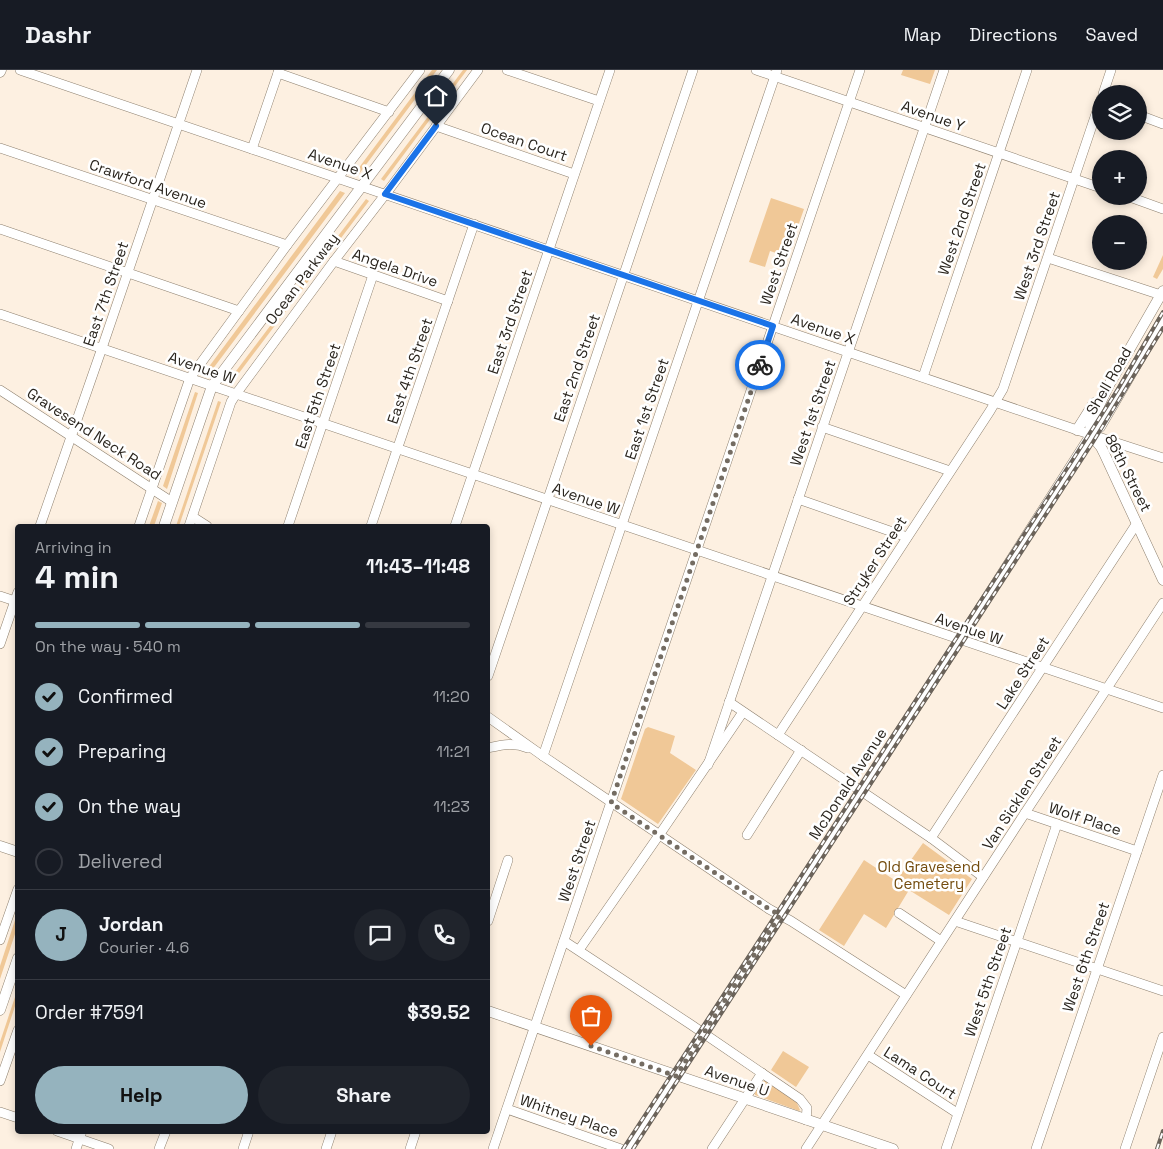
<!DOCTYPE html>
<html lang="en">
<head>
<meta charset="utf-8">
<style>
  :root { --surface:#171b24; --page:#20242c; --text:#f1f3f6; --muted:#9ea1a6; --line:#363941; --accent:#95b3be }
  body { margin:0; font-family:"Space Grotesk",sans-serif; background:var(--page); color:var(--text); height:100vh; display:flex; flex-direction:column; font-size:19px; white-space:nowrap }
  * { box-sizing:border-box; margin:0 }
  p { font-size:16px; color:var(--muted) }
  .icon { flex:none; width:28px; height:28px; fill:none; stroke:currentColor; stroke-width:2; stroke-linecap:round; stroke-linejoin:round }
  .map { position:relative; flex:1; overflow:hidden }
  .sheet { position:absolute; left:15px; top:454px; width:475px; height:610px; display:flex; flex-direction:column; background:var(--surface); border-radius:5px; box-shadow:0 2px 8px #0003 }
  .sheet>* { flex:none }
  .controls { position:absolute; left:1092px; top:15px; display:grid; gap:10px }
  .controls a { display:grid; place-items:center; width:55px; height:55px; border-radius:50%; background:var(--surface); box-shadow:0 2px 8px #0003; font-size:25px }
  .pin { position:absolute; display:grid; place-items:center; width:42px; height:42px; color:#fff; margin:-51px -21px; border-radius:50% 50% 50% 0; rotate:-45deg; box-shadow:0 0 5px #0007 }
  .pin .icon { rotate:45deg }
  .courier { position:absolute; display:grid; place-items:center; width:50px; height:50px; margin:-25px; border:4px solid #1a73e8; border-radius:50%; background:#fff; color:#222; box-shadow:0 1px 6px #0007 }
  .head em { font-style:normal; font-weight:700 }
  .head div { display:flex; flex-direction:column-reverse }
  .head { display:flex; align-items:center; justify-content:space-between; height:85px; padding:0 20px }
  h1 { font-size:32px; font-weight:700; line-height:38px }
  .bar { display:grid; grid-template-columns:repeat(4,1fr); gap:8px 5px; align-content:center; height:60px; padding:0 20px }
  .bar i { height:6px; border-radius:4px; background:var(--line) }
  .bar .selected { background:var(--accent) }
  .bar p { grid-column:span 4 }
  .line { display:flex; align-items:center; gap:12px; padding:0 20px; border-top:1px solid var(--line) }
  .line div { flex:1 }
  .round { display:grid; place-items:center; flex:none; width:52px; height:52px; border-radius:26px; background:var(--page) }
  ol { padding:0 20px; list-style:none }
  li { display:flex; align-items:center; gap:15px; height:55px }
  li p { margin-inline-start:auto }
  li .icon { padding:5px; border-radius:50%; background:var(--accent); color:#111; stroke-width:4 }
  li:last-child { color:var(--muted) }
  li i { width:28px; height:28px; border:2px solid var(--line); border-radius:50% }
  .cta { display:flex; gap:10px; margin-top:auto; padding:10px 20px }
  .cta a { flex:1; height:58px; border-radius:30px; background:var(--accent); color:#111; font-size:20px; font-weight:700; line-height:58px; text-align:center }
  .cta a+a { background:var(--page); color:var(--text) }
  header { display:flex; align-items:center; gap:30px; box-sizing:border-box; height:70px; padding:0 25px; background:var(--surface); border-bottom:1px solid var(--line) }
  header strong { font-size:24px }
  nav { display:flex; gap:28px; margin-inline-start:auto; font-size:18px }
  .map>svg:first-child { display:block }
  .green { fill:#f0c897 }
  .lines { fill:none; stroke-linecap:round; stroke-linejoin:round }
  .minor-casing { stroke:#8e806f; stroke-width:10 }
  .major-casing { stroke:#8e806f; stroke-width:11 }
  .minor { stroke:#fff; stroke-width:9 }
  .major { stroke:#fff; stroke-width:10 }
  .rail-casing { stroke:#6b635a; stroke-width:4 }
  .rail { stroke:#fff; stroke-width:2; stroke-dasharray:5.5; stroke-linecap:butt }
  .done { stroke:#746c62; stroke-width:5; stroke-dasharray:0 9 }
  .route { stroke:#1a73e8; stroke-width:6 }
  .labels { text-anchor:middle; stroke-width:5; stroke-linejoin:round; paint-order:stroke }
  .street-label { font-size:15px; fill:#2a251e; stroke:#fff }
  .park-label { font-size:15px; fill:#744c0e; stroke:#fff }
</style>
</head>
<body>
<header>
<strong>Dashr</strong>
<nav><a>Map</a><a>Directions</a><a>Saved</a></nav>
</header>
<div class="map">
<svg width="1163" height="1079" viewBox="0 0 1163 1079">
  <rect width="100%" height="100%" fill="#fdf0e1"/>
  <g class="green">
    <path d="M432,0H437L359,104L355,103Z"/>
    <path d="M463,0H467L384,111L381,109Z"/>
    <path d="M903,0H935L930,14L901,5Z"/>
    <path d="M340,121L345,123L209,304L205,302Z"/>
    <path d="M771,128L804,139L790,179L784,177L782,185L770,181L765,197L749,192Z"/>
    <path d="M366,129L369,131L233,311L230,309Z"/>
    <path d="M1163,185V199L1157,209L1153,207Z"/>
    <path d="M195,322L198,323L167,419L163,416Z"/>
    <path d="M218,331L221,332L179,456H176Z"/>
    <path d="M158,431L162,433L154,456H149Z"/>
    <path d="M648,657L675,666L670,683L696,700L658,754L621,729L645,659Z"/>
    <path d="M923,773L972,809L949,845L909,820L886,858L864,844L844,876L819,860L864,790L896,811Z"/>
    <path d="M17,844V858L0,909V896Z"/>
    <path d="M17,921V930L0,982V972Z"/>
    <path d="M783,981L809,997L796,1017L771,1000Z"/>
    <path d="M762,1011H766L796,1031L800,1040L799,1041L755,1025L754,1022Z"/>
  </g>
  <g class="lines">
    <defs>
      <g id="minor">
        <path d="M20,0L1077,360L1163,388"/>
        <path d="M507,0L599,31"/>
        <path d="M756,0L1101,118"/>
        <path d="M278,3L389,42"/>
        <path d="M1103,24L1111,0"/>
        <path d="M1139,45L1163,54"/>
        <path d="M436,56L574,104"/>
        <path d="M0,78L287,175"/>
        <path d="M252,79L279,0"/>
        <path d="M1127,126L1163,139"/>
        <path d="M0,159L239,241"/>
        <path d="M1048,188L1161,225"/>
        <path d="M334,191L448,231"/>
        <path d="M0,244L1163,638"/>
        <path d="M923,307L1027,0"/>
        <path d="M0,320L172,432"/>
        <path d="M822,357L950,401"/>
        <path d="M798,429L907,467"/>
        <path d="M193,447L207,456"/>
        <path d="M40,456L102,278L197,0"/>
        <path d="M139,456L190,308L287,175L420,0"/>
        <path d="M189,456L231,332L236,324L334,191L391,117L478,0"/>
        <path d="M288,456L373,205"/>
        <path d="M371,456L474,154"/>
        <path d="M455,456L610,0"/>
        <path d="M0,526L18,532"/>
        <path d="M0,574L18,522"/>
        <path d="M488,606L693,0"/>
        <path d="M729,632L931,768L983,807"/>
        <path d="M488,647L543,686L769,839L791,851L906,925"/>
        <path d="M778,665L990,341L1003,319L1101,29"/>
        <path d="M488,678C502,675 513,672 528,678"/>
        <path d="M543,686L777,0"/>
        <path d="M708,695L944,0"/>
        <path d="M1025,743L1137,781"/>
        <path d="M747,765L801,680"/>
        <path d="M931,768L1137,453"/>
        <path d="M899,843L941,871"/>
        <path d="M488,851L508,790"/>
        <path d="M955,851L1163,921"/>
        <path d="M0,870L18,819"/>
        <path d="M564,871L690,954L800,1029L807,1038L806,1050"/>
        <path d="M579,880L664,758L743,642"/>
        <path d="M868,985L957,1043"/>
        <path d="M0,1011L18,960"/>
        <path d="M507,1039L621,1079"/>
        <path d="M0,1042L18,1048"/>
        <path d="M57,1061L109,1079"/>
        <path d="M76,1079L82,1061"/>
        <path d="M159,1079L166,1061"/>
        <path d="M243,1079L249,1061"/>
        <path d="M326,1079L332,1061"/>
        <path d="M410,1079L416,1061"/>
        <path d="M493,1079L860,0"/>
        <path d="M712,1079L762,1003"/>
        <path d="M806,1079L1025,743L1163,533"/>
        <path d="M946,1079L1057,754"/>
        <path d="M1036,1079L1163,705"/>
        <path d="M1125,1079L1163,967"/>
      </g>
      <g id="major">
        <path d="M0,2L1,0"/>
        <path d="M1077,360L1094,333"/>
        <path d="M1091,365L1101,377L1104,383L1163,510"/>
        <path d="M1091,365L1090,354L1109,315L1163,221"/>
        <path d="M164,456L212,316L449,0"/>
        <path d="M0,776L18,782"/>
        <path d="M0,940L18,888"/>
        <path d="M488,941L893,1079"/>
        <path d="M628,1079L965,562L1091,365L1100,357L1163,249"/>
      </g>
    </defs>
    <use href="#minor" class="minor-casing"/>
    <use href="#major" class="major-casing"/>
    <use href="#minor" class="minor"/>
    <use href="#major" class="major"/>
    <defs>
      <g id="rail">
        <path d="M623,1079L1070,394L1118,319L1163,242"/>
        <path d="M633,1079L1093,372L1163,258"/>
        <path d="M1157,1079L1163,1061"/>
      </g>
    </defs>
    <use href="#rail" class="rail-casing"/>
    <use href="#rail" class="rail"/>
  </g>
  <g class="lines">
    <path class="done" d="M591,976L676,1006L780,845L769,839L611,733L760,295"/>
    <path class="route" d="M436,56L385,124L773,256L760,295"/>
  </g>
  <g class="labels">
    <g class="street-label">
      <text transform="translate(933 46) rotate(19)" y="5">Avenue Y</text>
      <text transform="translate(524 72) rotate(19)" y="5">Ocean Court</text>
      <text transform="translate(340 94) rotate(19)" y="5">Avenue X</text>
      <text transform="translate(148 114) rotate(19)" y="5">Crawford Avenue</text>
      <text transform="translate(962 149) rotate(-71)" y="5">West 2nd Street</text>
      <text transform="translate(1037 176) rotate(-71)" y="5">West 3rd Street</text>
      <text transform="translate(779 194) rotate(-71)" y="5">West Street</text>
      <text transform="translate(395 198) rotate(19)" y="5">Angela Drive</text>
      <text transform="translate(302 209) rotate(-53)" y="5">Ocean Parkway</text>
      <text transform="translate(106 224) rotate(-71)" y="5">East 7th Street</text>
      <text transform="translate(510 252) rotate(-71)" y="5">East 3rd Street</text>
      <text transform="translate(823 259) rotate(19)" y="5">Avenue X</text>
      <text transform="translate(202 298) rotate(19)" y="5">Avenue W</text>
      <text transform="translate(577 298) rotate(-71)" y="5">East 2nd Street</text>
      <text transform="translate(410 301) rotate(-71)" y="5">East 4th Street</text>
      <text transform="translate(1109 311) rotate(-60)" y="5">Shell Road</text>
      <text transform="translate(318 326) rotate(-71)" y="5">East 5th Street</text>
      <text transform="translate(647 339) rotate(-71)" y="5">East 1st Street</text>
      <text transform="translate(813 343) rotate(-71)" y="5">West 1st Street</text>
      <text transform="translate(94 364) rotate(33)" y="5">Gravesend Neck Road</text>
      <text transform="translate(1128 403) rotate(63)" y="5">86th Street</text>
      <text transform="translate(586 429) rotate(19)" y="5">Avenue W</text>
      <text transform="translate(875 491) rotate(-57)" y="5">Stryker Street</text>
      <text transform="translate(969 559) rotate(19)" y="5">Avenue W</text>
      <text transform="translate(1023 603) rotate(-57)" y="5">Lake Street</text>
      <text transform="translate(848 714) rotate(-57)" y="5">McDonald Avenue</text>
      <text transform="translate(1022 723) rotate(-57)" y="5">Van Sicklen Street</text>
      <text transform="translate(1085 749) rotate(18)" y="5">Wolf Place</text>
      <text transform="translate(577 791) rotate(-71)" y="5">West Street</text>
      <text transform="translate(1086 887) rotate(-71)" y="5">West 6th Street</text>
      <text transform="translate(988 912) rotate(-71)" y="5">West 5th Street</text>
      <text transform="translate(920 1003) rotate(33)" y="5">Lama Court</text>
      <text transform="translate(737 1011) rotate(19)" y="5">Avenue U</text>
      <text transform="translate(569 1046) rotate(19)" y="5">Whitney Place</text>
    </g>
    <g class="park-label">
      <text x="929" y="802">Old Gravesend<tspan x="929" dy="17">Cemetery</tspan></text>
    </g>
  </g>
</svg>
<div class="controls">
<a><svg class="icon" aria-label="layers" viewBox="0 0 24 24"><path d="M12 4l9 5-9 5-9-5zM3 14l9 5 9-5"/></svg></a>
<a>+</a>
<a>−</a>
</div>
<div class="pin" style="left:591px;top:976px;background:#ea580c"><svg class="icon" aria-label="bag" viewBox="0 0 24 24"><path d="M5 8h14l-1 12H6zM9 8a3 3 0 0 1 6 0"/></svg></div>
<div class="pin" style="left:436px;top:56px;background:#1f2937"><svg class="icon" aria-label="home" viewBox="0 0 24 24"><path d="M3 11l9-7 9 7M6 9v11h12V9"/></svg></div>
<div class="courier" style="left:760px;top:295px"><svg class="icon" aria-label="bike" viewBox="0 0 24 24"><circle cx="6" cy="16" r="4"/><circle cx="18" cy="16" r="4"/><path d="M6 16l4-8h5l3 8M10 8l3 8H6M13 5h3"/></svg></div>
<section class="sheet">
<div class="head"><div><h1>4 min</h1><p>Arriving in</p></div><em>11:43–11:48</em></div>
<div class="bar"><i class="selected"></i><i class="selected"></i><i class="selected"></i><i></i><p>On the way · 540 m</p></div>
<ol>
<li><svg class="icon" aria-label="check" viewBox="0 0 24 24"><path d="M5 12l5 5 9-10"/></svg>Confirmed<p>11:20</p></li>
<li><svg class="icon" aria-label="check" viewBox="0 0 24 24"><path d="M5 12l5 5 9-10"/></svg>Preparing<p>11:21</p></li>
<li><svg class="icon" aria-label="check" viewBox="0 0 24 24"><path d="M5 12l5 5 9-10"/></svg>On the way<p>11:23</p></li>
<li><i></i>Delivered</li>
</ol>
<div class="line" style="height:90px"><b class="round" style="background:var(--accent);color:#111">J</b><div><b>Jordan</b><p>Courier · 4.6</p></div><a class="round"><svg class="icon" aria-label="chat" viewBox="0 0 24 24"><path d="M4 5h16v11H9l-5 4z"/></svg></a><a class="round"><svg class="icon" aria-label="phone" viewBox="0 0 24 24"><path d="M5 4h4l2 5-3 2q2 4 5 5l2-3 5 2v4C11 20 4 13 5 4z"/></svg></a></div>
<div class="line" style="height:65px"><div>Order #7591</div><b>$39.52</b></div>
<div class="cta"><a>Help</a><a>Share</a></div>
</section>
</div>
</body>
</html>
